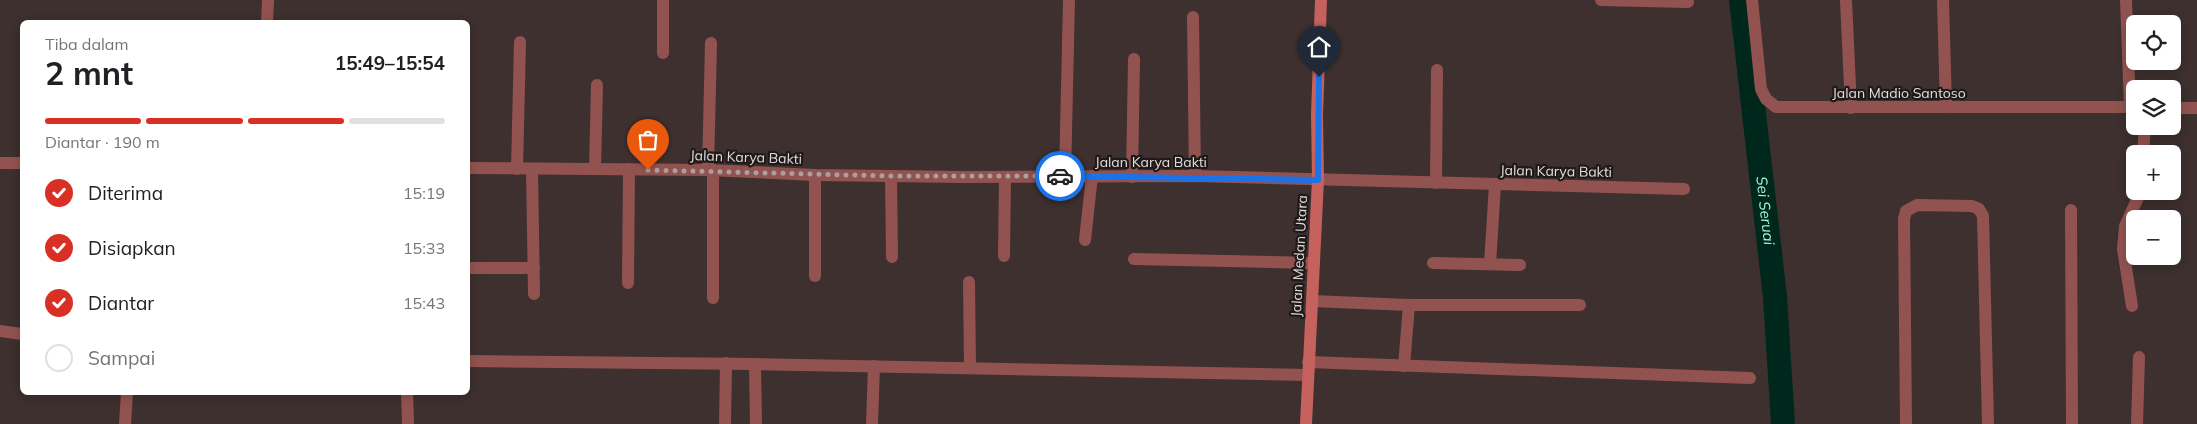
<!DOCTYPE html>
<html lang="id">
<head>
<meta charset="utf-8">
<style>
  :root { --surface:#fff; --page:#f2f2f2; --text:#202124; --muted:#757577; --line:#e0e0e0; --accent:#d93025 }
  body { margin:0; font-family:Mulish,sans-serif; background:var(--page); color:var(--text); height:100vh; display:flex; flex-direction:column; font-size:19px; white-space:nowrap }
  * { box-sizing:border-box; margin:0 }
  p { font-size:16px; color:var(--muted) }
  .icon { flex:none; width:28px; height:28px; fill:none; stroke:currentColor; stroke-width:2; stroke-linecap:round; stroke-linejoin:round }
  .map { position:relative; flex:1; overflow:hidden }
  .sheet { position:absolute; left:20px; top:20px; width:450px; height:375px; display:flex; flex-direction:column; background:var(--surface); border-radius:8px; box-shadow:0 2px 12px #0003 }
  .sheet>* { flex:none }
  .fabs { position:absolute; left:2126px; top:15px; display:grid; gap:10px }
  .fabs a { display:grid; place-items:center; width:55px; height:55px; border-radius:8px; background:var(--surface); box-shadow:0 2px 12px #0003; font-size:25px }
  .pin { position:absolute; display:grid; place-items:center; width:42px; height:42px; color:#fff; margin:-51px -21px; border-radius:50% 50% 50% 0; rotate:-45deg; box-shadow:0 0 5px #0007 }
  .pin .icon { rotate:45deg }
  .courier { position:absolute; display:grid; place-items:center; width:50px; height:50px; margin:-25px; border:4px solid #1a73e8; border-radius:50%; background:#fff; color:#222; box-shadow:0 1px 6px #0007 }
  .overview em { font-style:normal; font-weight:700 }
  .overview div { display:flex; flex-direction:column-reverse }
  .overview { display:flex; align-items:center; justify-content:space-between; height:85px; padding:0 25px }
  h1 { font-size:32px; font-weight:700; line-height:38px }
  .bar { display:grid; grid-template-columns:repeat(4,1fr); gap:8px 5px; align-content:center; height:60px; padding:0 25px }
  .bar i { height:6px; border-radius:4px; background:var(--line) }
  .bar .selected { background:var(--accent) }
  .bar p { grid-column:span 4 }
  ol { padding:0 25px; list-style:none }
  li { display:flex; align-items:center; gap:15px; height:55px }
  li p { margin-inline-start:auto }
  li .icon { padding:5px; border-radius:50%; background:var(--accent); color:#fff; stroke-width:4 }
  li:last-child { color:var(--muted) }
  li i { width:28px; height:28px; border:2px solid var(--line); border-radius:50% }
  .map>svg:first-child { display:block }
  .lines { fill:none; stroke-linecap:round; stroke-linejoin:round }
  .river { stroke:#00271b; stroke-width:24 }
  .street { stroke:#925350; stroke-width:12 }
  .secondary { stroke:#c5625e; stroke-width:12 }
  .done { stroke:#a99f9f; stroke-width:5; stroke-dasharray:0 9 }
  .route { stroke:#1a73e8; stroke-width:6 }
  .labels { text-anchor:middle; stroke-width:4.5; stroke-linejoin:round; paint-order:stroke }
  .street-label { font-size:14px; fill:#e3dbdb; stroke:#1f1a19 }
  .water-label { font-size:15px; font-style:italic; fill:#a3f9da; stroke:#1f1a19 }
</style>
</head>
<body>
<div class="map">
<svg width="2197" height="424" viewBox="0 0 2197 424">
  <rect width="100%" height="100%" fill="#3d302f"/>
  <g class="lines">
    <path class="river" id="s1" d="M1741,0L1775,297L1783,424"/>
    <g class="street">
      <path d="M1601,0L1688,2"/>
      <path d="M1752,0L1761,89L1766,99L1776,107H2135"/>
      <path d="M1846,0L1851,108"/>
      <path d="M1943,0L1946,107"/>
      <path d="M2126,0L2130,107"/>
      <path d="M1193,17L1195,176"/>
      <path d="M267,22L268,0"/>
      <path d="M663,53V0"/>
      <path d="M2172,108H2197"/>
      <path d="M2143,154L2145,126"/>
      <path d="M0,163H22"/>
      <path d="M468,168L708,170L815,175L963,177L1195,176L1684,189"/>
      <path d="M517,169L520,42"/>
      <path d="M532,169L534,294"/>
      <path d="M595,169L597,85"/>
      <path d="M708,170L711,43"/>
      <path d="M713,170V298"/>
      <path d="M815,175V276"/>
      <path d="M891,176L892,257"/>
      <path d="M1065,176L1069,0"/>
      <path d="M1132,177L1134,59"/>
      <path d="M1436,183L1437,70"/>
      <path d="M2071,210L2072,424"/>
      <path d="M1085,240L1092,176"/>
      <path d="M1004,256L1005,177"/>
      <path d="M1134,259L1314,263"/>
      <path d="M1433,263L1520,265"/>
      <path d="M1490,264L1495,185"/>
      <path d="M470,268H534"/>
      <path d="M969,282L970,368"/>
      <path d="M628,283L629,169"/>
      <path d="M1312,301L1409,305H1580"/>
      <path d="M2132,306L2123,249L2125,226L2141,191"/>
      <path d="M0,331L22,334"/>
      <path d="M468,361L755,364L1308,375"/>
      <path d="M1308,362L1750,378"/>
      <path d="M755,364L756,424"/>
      <path d="M1404,366L1409,305"/>
      <path d="M407,392L408,424"/>
      <path d="M125,424L127,392"/>
      <path d="M725,424L726,363"/>
      <path d="M872,424L874,366"/>
      <path d="M1906,424L1904,219L1906,211L1917,205L1972,206L1979,209L1983,216L1988,424"/>
      <path d="M2137,424L2139,357"/>
    </g>
    <path class="secondary" d="M1306,424L1318,180L1317,115L1321,0"/>
  </g>
  <g class="lines">
    <path class="done" d="M648,170L891,176H1060"/>
    <path class="route" d="M1060,176L1318,180L1319,77"/>
  </g>
  <g class="labels">
    <g class="street-label">
      <text x="1899" y="98">Jalan Madio Santoso</text>
      <text transform="translate(746 157) rotate(2)" y="5">Jalan Karya Bakti</text>
      <text x="1151" y="167">Jalan Karya Bakti</text>
      <text transform="translate(1556 171) rotate(1)" y="5">Jalan Karya Bakti</text>
      <text transform="translate(1299 256) rotate(-87)" y="5">Jalan Medan Utara</text>
    </g>
    <g class="water-label">
      <text dy="5" stroke="none"><textPath href="#s1" startOffset="212">Sei Seruai</textPath></text>
    </g>
  </g>
</svg>
<div class="fabs">
<a><svg class="icon" aria-label="locate" viewBox="0 0 24 24"><circle cx="12" cy="12" r="6"/><path d="M12 2v4M12 18v4M2 12h4M18 12h4"/></svg></a>
<a><svg class="icon" aria-label="layers" viewBox="0 0 24 24"><path d="M12 4l9 5-9 5-9-5zM3 14l9 5 9-5"/></svg></a>
<a>+</a>
<a>−</a>
</div>
<div class="pin" style="left:648px;top:170px;background:#ea580c"><svg class="icon" aria-label="bag" viewBox="0 0 24 24"><path d="M5 8h14l-1 12H6zM9 8a3 3 0 0 1 6 0"/></svg></div>
<div class="pin" style="left:1319px;top:77px;background:#1f2937"><svg class="icon" aria-label="home" viewBox="0 0 24 24"><path d="M3 11l9-7 9 7M6 9v11h12V9"/></svg></div>
<div class="courier" style="left:1060px;top:176px"><svg class="icon" aria-label="car" viewBox="0 0 24 24"><path d="M5 17H2v-5l4-1 3-4h7l3 4 3 1v5h-3M9 17h6M6 11h13"/><circle cx="7" cy="17" r="2"/><circle cx="17" cy="17" r="2"/></svg></div>
<section class="sheet">
<div class="overview"><div><h1>2 mnt</h1><p>Tiba dalam</p></div><em>15:49–15:54</em></div>
<div class="bar"><i class="selected"></i><i class="selected"></i><i class="selected"></i><i></i><p>Diantar · 190 m</p></div>
<ol>
<li><svg class="icon" aria-label="check" viewBox="0 0 24 24"><path d="M5 12l5 5 9-10"/></svg>Diterima<p>15:19</p></li>
<li><svg class="icon" aria-label="check" viewBox="0 0 24 24"><path d="M5 12l5 5 9-10"/></svg>Disiapkan<p>15:33</p></li>
<li><svg class="icon" aria-label="check" viewBox="0 0 24 24"><path d="M5 12l5 5 9-10"/></svg>Diantar<p>15:43</p></li>
<li><i></i>Sampai</li>
</ol>
</section>
</div>
</body>
</html>
